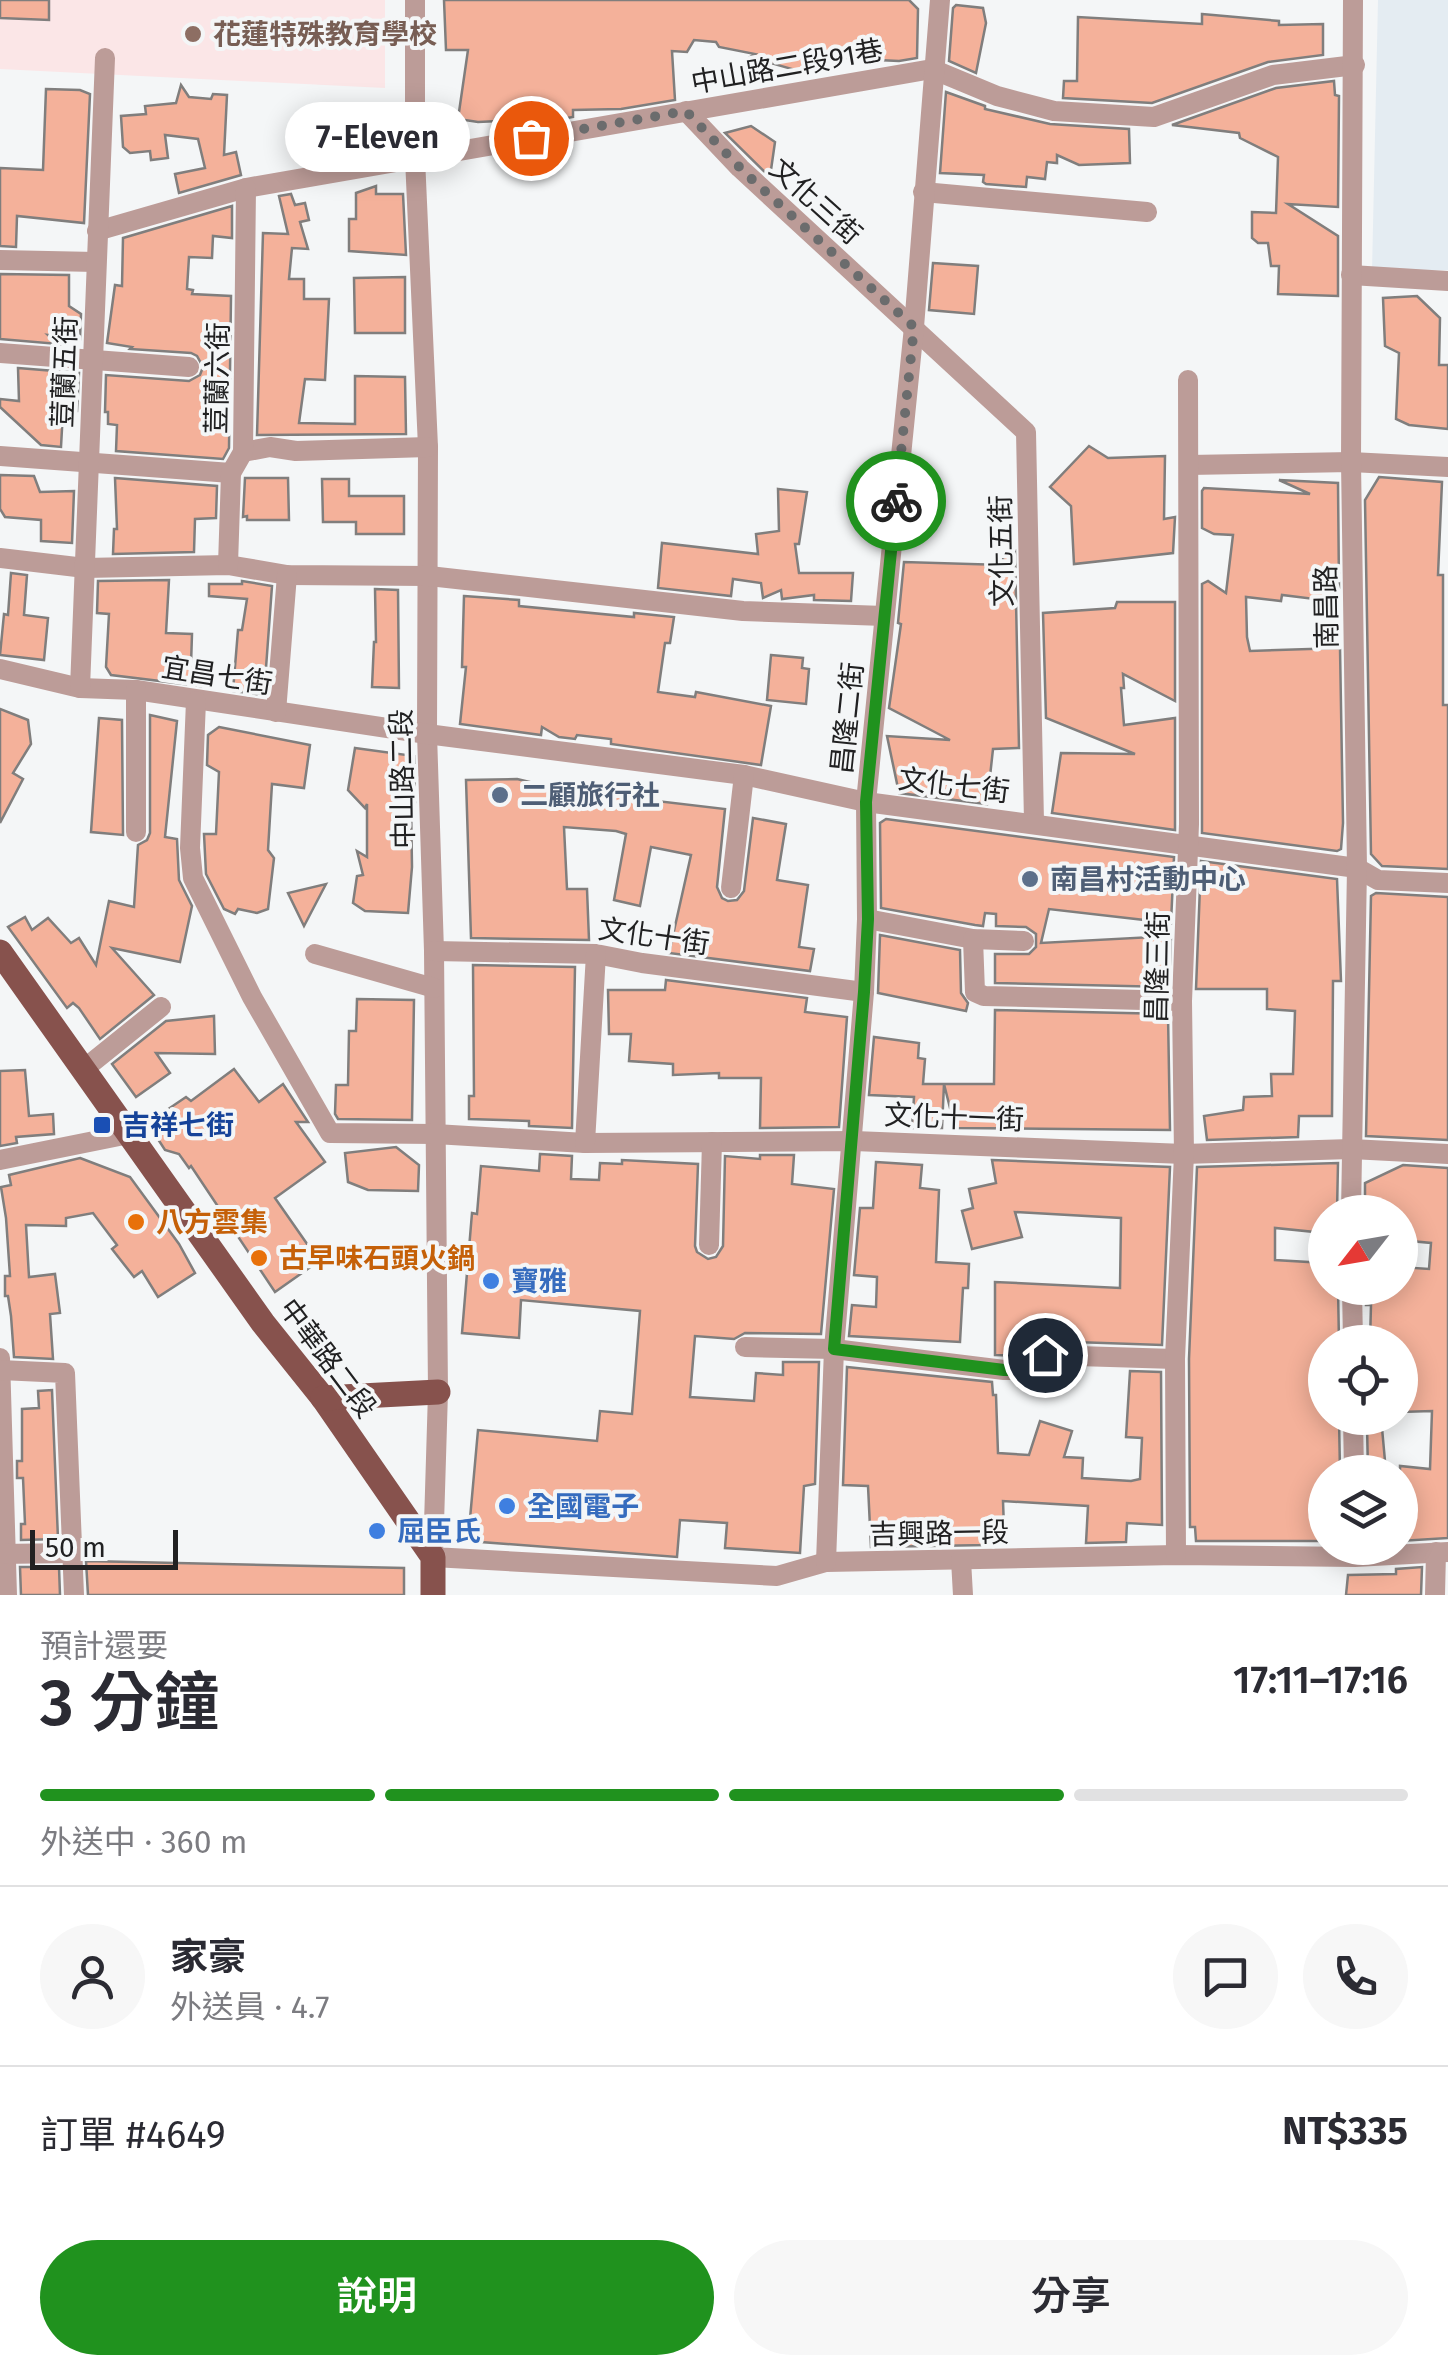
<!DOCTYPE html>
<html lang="zh-TW">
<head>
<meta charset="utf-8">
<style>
  :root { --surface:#fff; --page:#f7f7f7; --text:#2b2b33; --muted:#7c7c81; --line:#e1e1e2; --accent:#20921e }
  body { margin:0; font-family:"Fira Sans","Noto Sans TC",sans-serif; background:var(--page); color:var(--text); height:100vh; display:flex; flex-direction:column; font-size:38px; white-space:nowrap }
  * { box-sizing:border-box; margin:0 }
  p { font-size:32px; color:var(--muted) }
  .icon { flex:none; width:55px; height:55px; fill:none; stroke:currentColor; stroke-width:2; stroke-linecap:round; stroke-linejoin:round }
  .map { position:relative; height:1595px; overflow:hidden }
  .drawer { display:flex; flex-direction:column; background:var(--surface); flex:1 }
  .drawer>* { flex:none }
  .needle { width:65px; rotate:239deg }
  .tools { position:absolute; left:1308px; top:1195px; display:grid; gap:20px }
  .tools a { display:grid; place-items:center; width:110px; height:110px; border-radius:50%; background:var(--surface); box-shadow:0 5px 25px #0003; font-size:50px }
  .scale { position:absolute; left:30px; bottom:25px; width:148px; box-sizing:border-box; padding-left:10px; border:5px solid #212122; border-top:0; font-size:28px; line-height:35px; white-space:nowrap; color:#212122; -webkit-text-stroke:8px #f4f6f7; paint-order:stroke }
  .pin { position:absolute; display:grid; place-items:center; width:85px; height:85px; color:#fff; margin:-42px; border:5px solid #fff; border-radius:50%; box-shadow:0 2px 10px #0007 }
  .courier { position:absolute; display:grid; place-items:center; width:100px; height:100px; margin:-50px; border:8px solid #20921e; border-radius:50%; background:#fff; color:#222; box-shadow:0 2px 12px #0007 }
  .bubble { position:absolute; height:70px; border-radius:35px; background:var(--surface); box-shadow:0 5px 25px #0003; font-size:32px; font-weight:600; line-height:70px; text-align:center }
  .head em { font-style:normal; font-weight:600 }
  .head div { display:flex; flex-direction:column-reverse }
  .head { display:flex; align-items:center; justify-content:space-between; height:170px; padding:0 40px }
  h1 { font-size:65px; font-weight:600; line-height:75px }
  .bar { display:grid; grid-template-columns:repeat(4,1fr); gap:15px 10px; align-content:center; height:120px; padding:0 40px }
  .bar i { height:12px; border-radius:8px; background:var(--line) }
  .bar .current { background:var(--accent) }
  .bar p { grid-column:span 4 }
  .line { display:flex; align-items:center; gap:25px; padding:0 40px; border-top:2px solid var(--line) }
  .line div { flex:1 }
  .round { display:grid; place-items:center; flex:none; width:105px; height:105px; border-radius:52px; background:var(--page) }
  .button { display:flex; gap:20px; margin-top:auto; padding:20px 40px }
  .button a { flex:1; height:115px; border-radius:60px; background:var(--accent); color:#fff; font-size:40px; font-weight:600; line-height:115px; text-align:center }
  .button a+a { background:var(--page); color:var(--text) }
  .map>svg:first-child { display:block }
  .built { fill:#e4ecf2 }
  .education { fill:#fbe6e7 }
  .building { fill:#f4b19a; stroke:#807e7d; stroke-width:2.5 }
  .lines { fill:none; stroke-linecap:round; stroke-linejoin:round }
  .minor { stroke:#bc9c98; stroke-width:20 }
  .major { stroke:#87524d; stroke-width:25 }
  .done { stroke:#6b6c6d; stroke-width:10; stroke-dasharray:0 18 }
  .route { stroke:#20921e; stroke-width:12 }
  .education-dot { fill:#8d6e63; stroke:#f4f6f7; stroke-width:4 }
  .service-dot { fill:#5c6f8a; stroke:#f4f6f7; stroke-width:4 }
  .transit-dot { fill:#1a4fb4; stroke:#f4f6f7; stroke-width:4 }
  .food-dot { fill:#e8710a; stroke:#f4f6f7; stroke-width:4 }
  .shop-dot { fill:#3f7fe0; stroke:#f4f6f7; stroke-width:4 }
  .labels { text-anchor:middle; stroke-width:8; stroke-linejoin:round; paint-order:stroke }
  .education-label { font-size:28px; font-weight:bold; fill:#785e54; stroke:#f4f6f7; text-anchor:start }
  .street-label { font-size:28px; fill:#212122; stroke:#f4f6f7 }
  .service-label { font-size:28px; font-weight:bold; fill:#4e5e75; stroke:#f4f6f7; text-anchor:start }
  .transit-label { font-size:28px; font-weight:bold; fill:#164399; stroke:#f4f6f7; text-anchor:start }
  .food-label { font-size:28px; font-weight:bold; fill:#c56008; stroke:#f4f6f7; text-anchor:start }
  .shop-label { font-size:28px; font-weight:bold; fill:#366cbe; stroke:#f4f6f7; text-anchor:start }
</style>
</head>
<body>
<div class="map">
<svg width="1448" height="1595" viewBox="0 0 1448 1595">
  <rect width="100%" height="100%" fill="#f4f6f7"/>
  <path class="built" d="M1378,0H1448V270L1372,271Z"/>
  <path class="education" d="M0,0H385V88L0,69Z"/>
  <g class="building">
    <path d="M0,0H49V20L0,18Z"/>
    <path d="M444,0H909L918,9L917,58L899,61L878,60V57L812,59L813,66L803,63L802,72L750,57L755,54L719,47L716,42L694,40L687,52L672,51L675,100L621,109L573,110V117L561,119L521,117V120L478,122L458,119L468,50H446Z"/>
    <path d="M956,5L983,8L986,23L976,73L949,61L953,8Z"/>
    <path d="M1202,14L1279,21V25L1323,24V55L1268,62L1152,103L1063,98L1064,81H1077L1078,17L1202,24Z"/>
    <path d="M1334,81L1335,95L1339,96L1338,207L1288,204L1338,236V296L1278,294L1279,266H1271L1268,243H1258L1252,238V212L1276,213L1278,157L1240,138L1239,133L1172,125L1276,88Z"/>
    <path d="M181,85L189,97L211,99L213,94L227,95L224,155L236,152L241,175L179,193L175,174L205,168L198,139L165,135L168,158L151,160L150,151L130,153L123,147L121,116L146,114L145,106L176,103Z"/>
    <path d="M46,89L80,90L90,94L84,223L17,216L16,247L0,246V168L43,170Z"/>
    <path d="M946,92L985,106V109L1050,124L1129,129L1130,163L1079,165L1057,155V163L1047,162L1045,179L1027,177L1026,187L986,184L983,182L984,175L940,173Z"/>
    <path d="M357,119L401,121V145L374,143V152L358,155Z"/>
    <path d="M751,126L775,142L770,177L725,133Z"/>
    <path d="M306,133L330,134L329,160L306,164Z"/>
    <path d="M376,186V194H403L406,255L349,251V219H356V193Z"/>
    <path d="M291,194L295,205L305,203L309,220L300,222L308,249L292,248L289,279H304V299H329L325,380L305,379L299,423L355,424V376L405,377L406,434L257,435L263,233L288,234L279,196Z"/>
    <path d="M232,206V238L213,236L212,258L189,257L187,289L193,290L192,294L231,296L229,448L223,459L116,451L117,425L108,424V412H105L106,375L189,381L200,375L203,367L197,356L191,353L130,349L132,347L107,343L115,285L122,286L123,238Z"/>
    <path d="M933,263L978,266L974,314L929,310Z"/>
    <path d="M0,274L69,275V306L81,314L80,339L48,335L58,344L0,339Z"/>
    <path d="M405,277V333H355L354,278Z"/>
    <path d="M1417,296L1440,318L1439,365H1448V429L1409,425L1396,419L1399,353L1385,346L1383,298Z"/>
    <path d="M18,368L79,373L77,411H63L61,447L41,445L0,407V399L19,401Z"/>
    <path d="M1089,446L1108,458L1165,456L1164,519L1175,517L1173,553L1074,564L1071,506L1050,487Z"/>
    <path d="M0,475L34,476L40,492L74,491L72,543L41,541V520L5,517L0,509Z"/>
    <path d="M1379,477L1442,482L1438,575H1443V705H1448V869L1382,866L1371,854L1365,500Z"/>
    <path d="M115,478L217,486L216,518L195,519L194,552L113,554L114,529H117Z"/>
    <path d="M245,478H288L289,520H247V516L243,517Z"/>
    <path d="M322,479H349V496H404V534H356V522H323Z"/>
    <path d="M1279,480L1338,483L1339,587L1336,586L1335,609L1315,608V599L1282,595L1281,601L1246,597L1247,637L1250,651L1340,648L1343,823L1341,849L1337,851L1202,833V584L1208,581L1226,593L1233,535L1214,534L1202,528V491L1204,488L1310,494Z"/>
    <path d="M778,489L807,492L799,544H795L799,573H853L851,601L814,600V595L782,599L781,590L763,598L761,583L733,579L731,596L658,588L662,543L758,554L756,534L779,531Z"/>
    <path d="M1015,551L1019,748L993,749L987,804L899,793L887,736L950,740L889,708L901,624L898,623L904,562L1003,565V556Z"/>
    <path d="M11,573L27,575L24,615L48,618L44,660L0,655L4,614L8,615Z"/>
    <path d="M169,580L166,633L192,634L191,665L203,666L201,686L111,675L106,667L109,614L97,613L98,581Z"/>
    <path d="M242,581L272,586L264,695L233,691L238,630H242L247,599L209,596V584H242Z"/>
    <path d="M375,589L398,590L399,688L372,687L374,642H376Z"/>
    <path d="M464,596L519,600V606L634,617V613L674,617L670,643H665L658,692L695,697L696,692L771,706L761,765L611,744V739L577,735L575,739L559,737L542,727L541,735L460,724L466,667H462Z"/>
    <path d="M1117,602H1175V701L1123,674L1124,688H1121L1124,725L1175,718V830L1052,813L1061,753L1135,754L1046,718L1043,613L1115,608Z"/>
    <path d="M771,655L803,658L802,668L809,669L806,704L767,700Z"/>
    <path d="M0,709L28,720L31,744L13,773L23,779L0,823Z"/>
    <path d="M150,715L177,721L165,837L177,839L179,880L192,906L180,962L112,948L154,995L100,1039L79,1008L73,1003L67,1008L8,927L25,917L32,930L48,918L71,943L79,938L96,965L109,901L134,907L138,845L147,840L150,833Z"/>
    <path d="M99,718L122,720L123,835L91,832Z"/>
    <path d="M219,727L310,745L304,788L272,784L268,850L274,858L268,909L257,913L238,909L235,914L224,909L206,874L204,834H216L219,772L207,765L208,735Z"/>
    <path d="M355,748L414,756L415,802H411L412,867L408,913L365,911L353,903L357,876L363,875L357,851L367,857V804L365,808L348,790Z"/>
    <path d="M517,779L576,793V784L598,786V790L632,794L631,798L725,809L717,887L722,898L728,901L737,900L744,891L753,818L786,824L777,880L808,885L799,947L814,949L810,971L669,953L691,855L651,847L640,906L614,900L626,834L616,831L564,827L567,889H587L589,940L471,938L466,780Z"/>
    <path d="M886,819L1174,857L1171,923L1049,909L1041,943L1171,936L1169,987L995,983V954H1029L1036,947V934L1026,927L996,926V914L985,913L983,926L975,925L881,908L880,823Z"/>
    <path d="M1201,861L1337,879L1341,981H1333L1332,1116H1299L1298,1137L1207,1140L1204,1116L1243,1110L1244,1097L1272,1096L1271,1074H1293L1295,1011L1267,1009V989H1196Z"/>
    <path d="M326,884L304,926L288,893Z"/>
    <path d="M1376,893L1448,897V1140L1366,1136L1371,896Z"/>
    <path d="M880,935L960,950L961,993L968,1003L966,1011L878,993Z"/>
    <path d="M473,965L575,967L572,1128L529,1126V1121L469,1119V1096H474Z"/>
    <path d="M666,980L807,998L805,1012L847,1017L839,1127L760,1128L761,1078H719V1073L673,1075V1064L629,1061L631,1034H609L608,990H665Z"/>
    <path d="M357,999L414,1000L412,1120L338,1119L335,1114L336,1085H348L349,1031H356Z"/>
    <path d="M995,1010L1168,1014L1170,1130L955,1128L944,1084L942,1128H912L914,1097L869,1095L874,1037L919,1043L918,1058L925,1059L923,1084H994Z"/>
    <path d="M214,1016L215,1054L156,1053L170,1073L136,1097L112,1064L166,1021Z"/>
    <path d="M234,1069L259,1102L283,1084L308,1122H296L325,1162L275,1198L319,1261L275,1292L191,1166L189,1168L179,1154L165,1150L154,1133L152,1120L186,1097L191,1101Z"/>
    <path d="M25,1070L29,1116L53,1114L54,1134L16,1137L17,1143L0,1146V1071Z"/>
    <path d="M396,1147L419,1165L418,1191L368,1190L348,1182L345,1153Z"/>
    <path d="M540,1154L572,1156L571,1179L599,1180L600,1163L622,1164V1160L698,1164L695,1246L697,1252L708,1259L716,1257L723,1246L725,1156L760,1159V1155H794L792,1184L834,1189L821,1334L745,1333L734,1339L695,1336L690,1397L754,1401L756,1373L783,1375V1362H819L815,1484L804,1486L800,1553L725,1548L727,1523L680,1520L677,1557L468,1541L478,1430L597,1441L600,1411L632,1414L640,1311L521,1300L519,1338L462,1333L472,1213L477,1214L481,1166L539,1171Z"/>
    <path d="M80,1158L130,1177L179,1244L195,1273L158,1297L142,1271L134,1277L112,1249L117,1245L93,1213L66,1218V1226L26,1225L29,1277L55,1274L60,1313L50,1314L53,1359L14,1357L11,1316L8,1296H5V1276H10L6,1218L1,1187L11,1185L9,1175Z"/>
    <path d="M992,1160L1170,1167L1162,1345L1045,1341L1034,1347L1031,1356L995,1355V1282L1120,1288L1121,1218L1015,1212L1022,1237L972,1249L962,1211L973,1208L969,1189L996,1183Z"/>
    <path d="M876,1162L922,1165L920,1188L939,1190L936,1262L969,1264L968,1288H963L960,1342L849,1336L852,1305L876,1307L877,1277L854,1275L860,1208H873Z"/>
    <path d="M1338,1163L1337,1212H1325V1233L1275,1228V1260L1325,1263V1288H1338L1339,1342H1325V1418H1339L1340,1472H1325V1541H1196L1195,1527H1190L1189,1359L1197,1167Z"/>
    <path d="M1403,1165L1448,1168V1538L1400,1541V1466L1430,1469L1432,1411L1400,1412V1342H1370L1371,1305H1366V1288H1400V1267L1429,1269L1431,1243L1400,1240V1212H1365V1183Z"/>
    <path d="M847,1367L992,1382L993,1395H996L998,1453L1029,1455L1040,1421L1072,1431L1064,1457L1083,1458L1082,1478L1131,1481L1140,1479L1142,1438L1126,1437L1130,1371L1161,1372L1162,1525L1127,1523L1126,1542L1086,1543L1088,1506L1003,1501L1004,1528L986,1529L987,1545L871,1547L868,1486L843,1485Z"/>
    <path d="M52,1390L58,1539L21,1540V1524H25L23,1478H17V1461H22V1409L39,1408L38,1391Z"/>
    <path d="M1367,1425L1382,1428L1386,1472H1368Z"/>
    <path d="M86,1561L404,1568V1595H88Z"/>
    <path d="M20,1567H59L60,1595H21Z"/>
    <path d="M1422,1567L1421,1595H1346L1348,1575L1396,1574V1569Z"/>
  </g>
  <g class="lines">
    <g class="minor">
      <path d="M415,0V158L428,447L427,734L434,951L438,1392L433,1557L777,1576L826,1562L1176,1555L1355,1557L1448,1552"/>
      <path d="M686,111L740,168L1026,432L1034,822"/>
      <path d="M923,192L1147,212"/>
      <path d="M97,231L246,188L932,69L997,96L1054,111L1154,117L1273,75L1355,65"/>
      <path d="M0,260L96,262"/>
      <path d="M1351,275L1448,281"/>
      <path d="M0,353L189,367"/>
      <path d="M243,452L270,447L296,451L428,447"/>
      <path d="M0,456L231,473"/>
      <path d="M1189,465L1351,462L1448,467"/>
      <path d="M0,558L85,568L228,565L287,575L429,576L743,611L884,616"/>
      <path d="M228,565L231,473L243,452L246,188"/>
      <path d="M0,669L80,688L136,690L427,734L744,775L866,802L1357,868L1378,880L1448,883"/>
      <path d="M80,688L105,58"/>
      <path d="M136,690V832"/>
      <path d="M196,701L190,848L193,878L252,997L330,1133L435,1134L585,1143L854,1141L1184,1154L1351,1149L1448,1154"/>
      <path d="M276,712L287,575"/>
      <path d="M731,888L744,775"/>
      <path d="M867,919L973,939L1024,941"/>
      <path d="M973,939L975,992L984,996L1182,1001"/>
      <path d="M434,951L596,954L642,963L864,992"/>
      <path d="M315,954L434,988"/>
      <path d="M84,1069L161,1007"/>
      <path d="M585,1143L596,954"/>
      <path d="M0,1160L129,1134"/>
      <path d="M1351,1212L1357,868L1351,462L1353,0"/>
      <path d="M709,1245L712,1142"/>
      <path d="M1352,1288L1353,1342"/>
      <path d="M745,1347L834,1349L1004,1370H1044L1045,1355L1175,1359"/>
      <path d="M0,1358L7,1595"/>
      <path d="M0,1370L65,1373L74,1595"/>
      <path d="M1353,1418L1354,1472"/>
      <path d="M0,1554L73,1553"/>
      <path d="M1176,1555L1175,1359L1184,1154L1182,1001L1189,824L1188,380"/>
      <path d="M961,1560L963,1595"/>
      <path d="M826,1562L834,1349L864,992L867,919L866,802L914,327L940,0"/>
      <path d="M1435,1595L1436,1552"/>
    </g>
    <g class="major">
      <path d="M0,952L263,1323L323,1398L433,1557V1595"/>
      <path d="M323,1398L438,1392"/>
    </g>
  </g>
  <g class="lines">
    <path class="done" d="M531,138L686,111L745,173L914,327L896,501"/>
    <path class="route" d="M896,501L866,802L868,919L864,992L834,1349L1004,1370H1044L1045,1355"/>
  </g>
  <circle class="education-dot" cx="193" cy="34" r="10"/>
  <g class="service-dot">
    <circle cx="500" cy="795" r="10"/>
    <circle cx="1030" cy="879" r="10"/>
  </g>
  <rect class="transit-dot" x="92" y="1115" width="20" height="20" rx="5"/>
  <g class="food-dot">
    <circle cx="136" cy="1222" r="10"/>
    <circle cx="259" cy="1258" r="10"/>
  </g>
  <g class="shop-dot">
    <circle cx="491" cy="1281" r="10"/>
    <circle cx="507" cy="1506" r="10"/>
    <circle cx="377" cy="1531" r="10"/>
  </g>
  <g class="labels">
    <g class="education-label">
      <text x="213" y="44">花蓮特殊教育學校</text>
    </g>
    <g class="street-label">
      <text transform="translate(787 66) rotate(-10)" y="10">中山路二段91巷</text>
      <text transform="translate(816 201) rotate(42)" y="10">文化三街</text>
      <text transform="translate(64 372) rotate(-88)" y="10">荳蘭五街</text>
      <text transform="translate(217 378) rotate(-89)" y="10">荳蘭六街</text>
      <text transform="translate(1001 551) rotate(-91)" y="10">文化五街</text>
      <text transform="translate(1326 607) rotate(-91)" y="10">南昌路</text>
      <text transform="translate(217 675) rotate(9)" y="10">宜昌七街</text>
      <text transform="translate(847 718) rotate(-84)" y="10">昌隆二街</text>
      <text transform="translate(402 779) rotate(-91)" y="10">中山路二段</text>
      <text transform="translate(954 785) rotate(7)" y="10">文化七街</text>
      <text transform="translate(654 936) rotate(8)" y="10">文化十街</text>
      <text transform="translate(1157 967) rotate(-89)" y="10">昌隆三街</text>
      <text transform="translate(954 1117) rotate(2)" y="10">文化十一街</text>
      <text transform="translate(328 1358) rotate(53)" y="10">中華路二段</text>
      <text transform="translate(939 1533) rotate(-1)" y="10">吉興路一段</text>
    </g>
    <g class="service-label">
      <text x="520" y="805">二顧旅行社</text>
      <text x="1050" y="889">南昌村活動中心</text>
    </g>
    <g class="transit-label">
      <text x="122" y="1135">吉祥七街</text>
    </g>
    <g class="food-label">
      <text x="156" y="1232">八方雲集</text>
      <text x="279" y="1268">古早味石頭火鍋</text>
    </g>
    <g class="shop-label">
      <text x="511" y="1291">寶雅</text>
      <text x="527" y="1516">全國電子</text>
      <text x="397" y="1541">屈臣氏</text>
    </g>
  </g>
</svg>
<div class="tools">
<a><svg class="needle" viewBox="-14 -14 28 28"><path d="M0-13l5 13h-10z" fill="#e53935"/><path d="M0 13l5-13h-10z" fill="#7c7c81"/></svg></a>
<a><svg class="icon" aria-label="locate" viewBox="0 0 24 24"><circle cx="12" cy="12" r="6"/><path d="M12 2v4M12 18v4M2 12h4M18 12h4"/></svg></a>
<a><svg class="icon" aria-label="layers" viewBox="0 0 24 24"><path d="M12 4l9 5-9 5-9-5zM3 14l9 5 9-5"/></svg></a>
</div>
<div class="scale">50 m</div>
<div class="pin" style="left:531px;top:138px;background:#ea580c"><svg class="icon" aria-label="bag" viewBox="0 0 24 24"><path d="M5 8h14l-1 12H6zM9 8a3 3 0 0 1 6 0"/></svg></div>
<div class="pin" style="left:1045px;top:1355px;background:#1f2937"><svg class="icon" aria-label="home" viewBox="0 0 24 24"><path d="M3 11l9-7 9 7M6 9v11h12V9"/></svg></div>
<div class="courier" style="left:896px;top:501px"><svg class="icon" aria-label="bike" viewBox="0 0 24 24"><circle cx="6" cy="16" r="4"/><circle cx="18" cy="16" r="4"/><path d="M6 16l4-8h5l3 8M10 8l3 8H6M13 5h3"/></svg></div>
<div class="bubble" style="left:285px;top:102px;width:185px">7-Eleven</div>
</div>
<section class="drawer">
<div class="head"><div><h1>3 分鐘</h1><p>預計還要</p></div><em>17:11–17:16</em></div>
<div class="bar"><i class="current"></i><i class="current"></i><i class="current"></i><i></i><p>外送中 · 360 m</p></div>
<div class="line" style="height:180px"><a class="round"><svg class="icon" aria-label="person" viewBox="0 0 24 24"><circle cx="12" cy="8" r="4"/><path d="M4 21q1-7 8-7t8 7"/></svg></a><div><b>家豪</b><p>外送員 · 4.7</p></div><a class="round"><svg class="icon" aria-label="chat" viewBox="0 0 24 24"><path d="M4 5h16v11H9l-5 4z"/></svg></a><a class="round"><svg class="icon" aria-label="phone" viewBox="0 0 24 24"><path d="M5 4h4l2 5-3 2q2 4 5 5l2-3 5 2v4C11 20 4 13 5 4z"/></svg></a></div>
<div class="line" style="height:130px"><div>訂單 #4649</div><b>NT$335</b></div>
<div class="button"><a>說明</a><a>分享</a></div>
</section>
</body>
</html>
